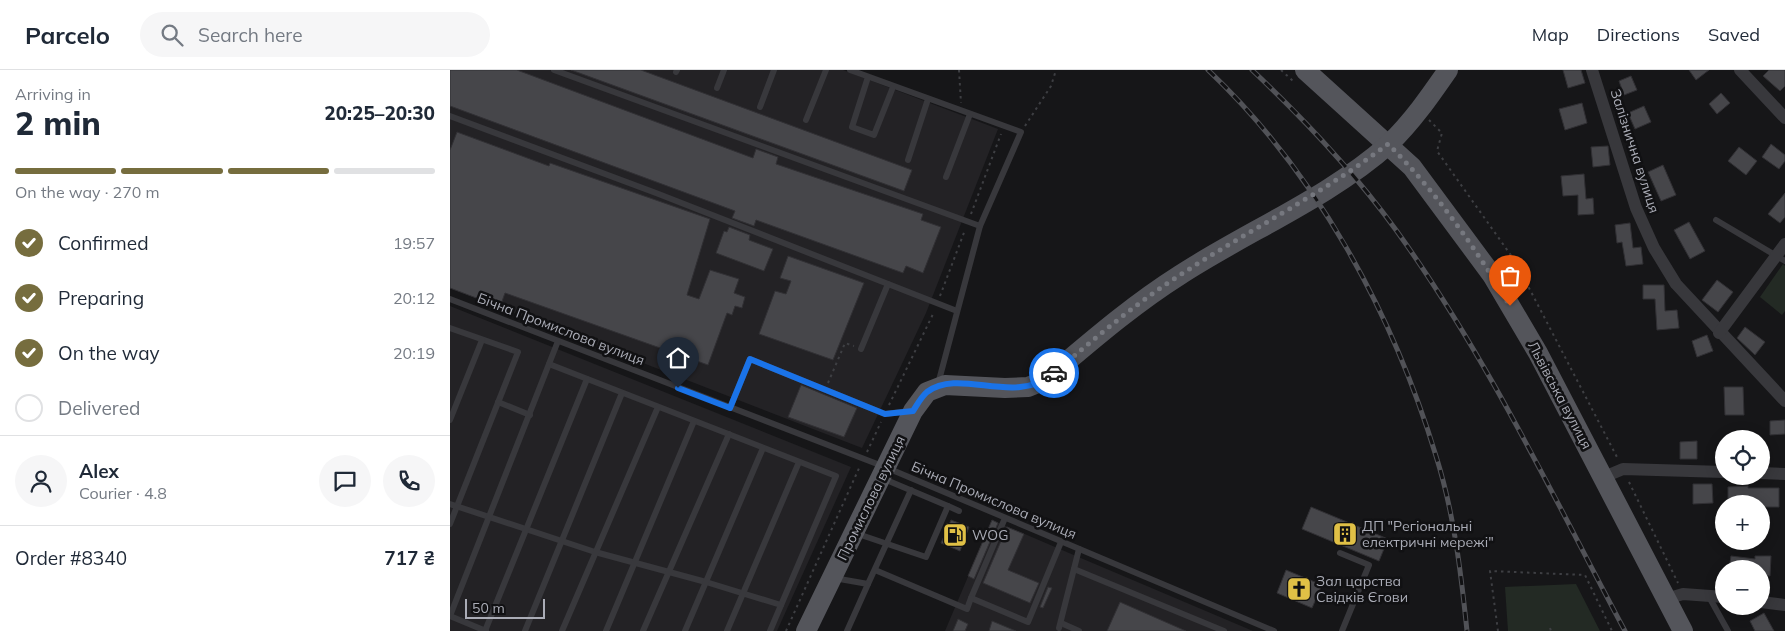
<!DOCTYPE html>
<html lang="en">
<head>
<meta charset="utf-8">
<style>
  :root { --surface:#fff; --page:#f6f6f7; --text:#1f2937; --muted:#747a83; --line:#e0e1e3; --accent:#766d3e }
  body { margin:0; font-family:Mulish,sans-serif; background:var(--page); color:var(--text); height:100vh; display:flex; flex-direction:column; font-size:19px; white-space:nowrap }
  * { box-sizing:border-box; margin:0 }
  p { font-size:16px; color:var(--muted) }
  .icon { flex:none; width:28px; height:28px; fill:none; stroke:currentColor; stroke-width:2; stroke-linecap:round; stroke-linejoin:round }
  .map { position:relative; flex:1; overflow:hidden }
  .drawer { display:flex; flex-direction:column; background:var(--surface); width:450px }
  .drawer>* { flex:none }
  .buttons { position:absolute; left:1265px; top:360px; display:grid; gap:10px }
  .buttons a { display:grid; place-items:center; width:55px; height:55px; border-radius:50%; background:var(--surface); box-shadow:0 2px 12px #0003; font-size:25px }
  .scale { position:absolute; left:15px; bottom:12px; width:80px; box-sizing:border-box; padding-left:5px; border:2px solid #aaacb6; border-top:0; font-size:14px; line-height:18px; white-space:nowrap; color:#aaacb6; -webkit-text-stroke:4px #111113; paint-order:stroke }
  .pin { position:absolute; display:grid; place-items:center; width:42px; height:42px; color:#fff; margin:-51px -21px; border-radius:50% 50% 50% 0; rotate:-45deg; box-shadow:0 0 5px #0007 }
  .pin .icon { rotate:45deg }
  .courier { position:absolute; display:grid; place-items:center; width:50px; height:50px; margin:-25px; border:4px solid #1a73e8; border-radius:50%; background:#fff; color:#222; box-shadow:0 1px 6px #0007 }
  .overview em { font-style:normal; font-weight:800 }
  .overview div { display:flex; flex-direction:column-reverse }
  .overview { display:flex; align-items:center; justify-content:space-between; height:85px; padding:0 15px }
  h1 { font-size:32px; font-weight:800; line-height:38px }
  .bar { display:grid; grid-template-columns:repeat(4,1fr); gap:8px 5px; align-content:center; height:60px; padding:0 15px }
  .bar i { height:6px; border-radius:4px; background:var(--line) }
  .bar .selected { background:var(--accent) }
  .bar p { grid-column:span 4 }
  .line { display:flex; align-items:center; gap:12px; padding:0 15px; border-top:1px solid var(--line) }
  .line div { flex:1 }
  .round { display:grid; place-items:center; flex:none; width:52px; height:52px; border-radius:26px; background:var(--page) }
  ol { padding:0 15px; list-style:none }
  li { display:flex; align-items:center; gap:15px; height:55px }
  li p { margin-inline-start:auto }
  li .icon { padding:5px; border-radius:50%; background:var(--accent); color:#fff; stroke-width:4 }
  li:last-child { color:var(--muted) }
  li i { width:28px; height:28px; border:2px solid var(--line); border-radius:50% }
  header { display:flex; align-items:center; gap:30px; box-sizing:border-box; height:70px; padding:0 25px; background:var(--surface); border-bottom:1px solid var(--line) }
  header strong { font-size:24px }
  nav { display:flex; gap:28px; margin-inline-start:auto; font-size:18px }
  .search { width:350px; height:45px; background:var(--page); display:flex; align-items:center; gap:12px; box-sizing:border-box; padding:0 18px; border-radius:28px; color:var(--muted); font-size:19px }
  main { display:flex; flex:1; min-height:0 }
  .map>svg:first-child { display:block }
  .built { fill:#232225 }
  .green { fill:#232a24 }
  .building { fill:#46464a; stroke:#313034 }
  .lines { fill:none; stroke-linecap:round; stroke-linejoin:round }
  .path { stroke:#3e3f43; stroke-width:2; stroke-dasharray:2.5 4; stroke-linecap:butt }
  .lane { stroke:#38383c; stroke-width:6 }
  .street { stroke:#38383c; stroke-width:12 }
  .primary { stroke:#54555b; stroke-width:20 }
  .rail-casing { stroke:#515257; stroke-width:5 }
  .rail { stroke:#111113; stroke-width:3; stroke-dasharray:9; stroke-linecap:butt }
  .done { stroke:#76787f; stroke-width:5; stroke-dasharray:0 9 }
  .route { stroke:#1a73e8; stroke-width:6 }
  .labels { text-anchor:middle; stroke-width:5; stroke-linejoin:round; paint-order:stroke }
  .street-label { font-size:14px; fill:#aaacb6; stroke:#111113 }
  .poi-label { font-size:14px; fill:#aaacb6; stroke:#111113; text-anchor:start }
</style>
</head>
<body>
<header>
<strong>Parcelo</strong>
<div class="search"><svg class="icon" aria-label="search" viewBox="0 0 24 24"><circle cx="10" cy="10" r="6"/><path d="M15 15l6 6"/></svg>Search here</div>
<nav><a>Map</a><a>Directions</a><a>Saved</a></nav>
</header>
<main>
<section class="drawer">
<div class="overview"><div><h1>2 min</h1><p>Arriving in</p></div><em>20:25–20:30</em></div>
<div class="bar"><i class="selected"></i><i class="selected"></i><i class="selected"></i><i></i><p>On the way · 270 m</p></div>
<ol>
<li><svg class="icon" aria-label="check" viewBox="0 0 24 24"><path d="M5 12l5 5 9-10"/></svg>Confirmed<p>19:57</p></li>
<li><svg class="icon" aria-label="check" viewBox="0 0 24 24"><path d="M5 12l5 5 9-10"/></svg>Preparing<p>20:12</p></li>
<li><svg class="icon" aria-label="check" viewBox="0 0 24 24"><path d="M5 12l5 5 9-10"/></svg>On the way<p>20:19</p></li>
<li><i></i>Delivered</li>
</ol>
<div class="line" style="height:90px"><a class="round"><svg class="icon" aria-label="person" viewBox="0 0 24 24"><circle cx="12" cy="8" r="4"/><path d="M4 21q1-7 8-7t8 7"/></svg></a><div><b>Alex</b><p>Courier · 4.8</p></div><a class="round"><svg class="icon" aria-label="chat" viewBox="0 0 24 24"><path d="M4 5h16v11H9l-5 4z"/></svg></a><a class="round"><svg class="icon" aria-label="phone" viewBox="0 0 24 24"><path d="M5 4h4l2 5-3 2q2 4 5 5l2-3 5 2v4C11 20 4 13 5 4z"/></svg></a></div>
<div class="line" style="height:65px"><div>Order #8340</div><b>717 ₴</b></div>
</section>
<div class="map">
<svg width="1335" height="561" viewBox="0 0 1335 561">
  <rect width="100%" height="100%" fill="#161618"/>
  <g class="built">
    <path d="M0,0H393L548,59L476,243L412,378L0,218Z"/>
    <path d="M0,236L401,397L327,561H0Z"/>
    <path d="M542,450L619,483L803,561H495Z"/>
  </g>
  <g class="green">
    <path d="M1333,194L1335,196V241L1332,245L1310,227Z"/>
    <path d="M1126,514L1150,561H1058L1055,517Z"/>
  </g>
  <g class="building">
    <path d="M0,0H67L303,88L306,79L328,87L326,94L473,144L471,150L491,157L473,203L456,196L453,203L306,150L304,156L282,148L285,141L0,36Z"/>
    <path d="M121,0H191L462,100L454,121Z"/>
    <path d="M1113,0H1131L1135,13L1118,18Z"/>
    <path d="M1239,0H1259L1246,10Z"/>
    <path d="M1319,0H1335V16L1330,21L1313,6Z"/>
    <path d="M1181,6L1187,20L1174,25L1169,11Z"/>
    <path d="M1271,23L1280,33L1267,44L1259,34Z"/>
    <path d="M1132,33L1137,53L1115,60L1109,39Z"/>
    <path d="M1194,36L1201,52L1185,59L1178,43Z"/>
    <path d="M7,62L99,96L100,93L260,149L237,225L249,229L260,200L289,209L284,223L295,227L292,238L285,236L282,245L277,243L258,295L55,223L50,237L0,218V80Z"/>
    <path d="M1321,74L1335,85V91L1329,99L1312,87Z"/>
    <path d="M1158,76L1160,95L1143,97L1141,77Z"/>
    <path d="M1289,77L1307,91L1296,105L1278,91Z"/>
    <path d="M1213,95L1226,125L1211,131L1198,102Z"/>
    <path d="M1134,104L1136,129L1143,128L1144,144L1128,145V125L1113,126L1111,106Z"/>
    <path d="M1335,123V147L1330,153L1318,144Z"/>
    <path d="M1239,152L1255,181L1240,189L1224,160Z"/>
    <path d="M1180,153L1183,178L1191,177L1193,194L1176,196L1172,172L1167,173L1165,155Z"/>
    <path d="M279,157L300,165L299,170L323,179L314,201L266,183L274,161L277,162Z"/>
    <path d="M338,186L414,213L383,290L309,264L325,221L336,224L341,211L330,208Z"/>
    <path d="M1267,210L1283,222L1268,242L1252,230Z"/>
    <path d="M1193,215H1214L1215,241L1227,240L1229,258L1207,260L1205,229H1193Z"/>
    <path d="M1295,257L1315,272L1305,285L1287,268Z"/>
    <path d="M1257,265L1263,281L1247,287L1242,271Z"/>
    <path d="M351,315L407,338L394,367L338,347Z"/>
    <path d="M1274,317H1293L1294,345H1275Z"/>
    <path d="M1335,350V364L1320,365V351Z"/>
    <path d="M1247,371V389H1230V372Z"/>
    <path d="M1243,414H1262L1263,433L1243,434Z"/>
    <path d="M1298,416V418H1329V437H1311V434H1278V417Z"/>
    <path d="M861,437L938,469L929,491L852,459Z"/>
    <path d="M501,450L519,457L510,481L491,473Z"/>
    <path d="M542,450L548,453L524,509L518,506Z"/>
    <path d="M557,457L574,464L558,500L589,513L580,533L533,513Z"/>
    <path d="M1281,486L1305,489V486H1321L1320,506L1311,505V499H1279Z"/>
    <path d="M836,500L872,515L862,538L827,523Z"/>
    <path d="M598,517L602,518L593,538L590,537Z"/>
    <path d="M670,532L736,561H657Z"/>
    <path d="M1314,543L1324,561H1305L1300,551Z"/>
    <path d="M508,549L518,554L515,561H503Z"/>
    <path d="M542,551L566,561H539Z"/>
  </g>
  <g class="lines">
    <g class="path">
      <path d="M509,0L511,33"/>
      <path d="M831,0L844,12"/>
      <path d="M979,50L992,63L987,81L1065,191L1168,389"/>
      <path d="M575,56L601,16L606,0"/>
      <path d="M521,144L551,64"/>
      <path d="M490,226L515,160"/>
      <path d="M378,313L395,273L404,276"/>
      <path d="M439,335L484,242"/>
      <path d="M417,382L431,352"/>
      <path d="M1179,412L1228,513"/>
      <path d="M1100,558L1101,561"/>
      <path d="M336,561L410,396"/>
      <path d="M1048,561L1040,501L1135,505L1162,561"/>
    </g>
    <g class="lane">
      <path d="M104,0L530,156"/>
      <path d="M400,0L571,62L530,156L488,314"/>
      <path d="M226,2L227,0"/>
      <path d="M418,7L402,57L424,65L443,17"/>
      <path d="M267,18L274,0"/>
      <path d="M310,37L324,0"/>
      <path d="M0,46L206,123L507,241"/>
      <path d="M356,50L376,0"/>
      <path d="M458,90L478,29"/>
      <path d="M496,107L520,44"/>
      <path d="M1266,150L1335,191"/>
      <path d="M0,229L435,397L824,561"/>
      <path d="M0,258L68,282L0,454"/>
      <path d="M411,279L438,214"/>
      <path d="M99,294L386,406L320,561"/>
      <path d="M48,332L80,345"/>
      <path d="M280,338L300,289L435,344L459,341"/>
      <path d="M0,350L32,270"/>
      <path d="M0,434L145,482L256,512L331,535"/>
      <path d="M498,436L509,441"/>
      <path d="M555,448L521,528L578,552L611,472"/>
      <path d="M405,463L476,487L498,436L434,409"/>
      <path d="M890,483L919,495L892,561"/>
      <path d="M624,499L774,561"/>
      <path d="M425,500L517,539L521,528"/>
      <path d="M384,508L418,514L461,420"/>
      <path d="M1258,525L1278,561"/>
      <path d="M0,546L108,271"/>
      <path d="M0,546L36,561"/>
      <path d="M611,553L629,561"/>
      <path d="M609,558L629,479"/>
      <path d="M35,561L137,309"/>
      <path d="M75,561L172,323"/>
      <path d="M112,561L208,337"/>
      <path d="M156,561L244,351"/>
      <path d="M193,561L279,364"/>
      <path d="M235,561L313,378"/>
      <path d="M277,561L349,392"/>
      <path d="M397,561L418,514"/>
    </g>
    <g class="street">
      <path d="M1142,0L1186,138L1204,178L1226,214L1335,331"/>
      <path d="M1290,0L1335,48"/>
      <path d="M1269,263L1335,174"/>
      <path d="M1311,403L1335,404"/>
      <path d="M1154,407L1173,399L1274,402"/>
      <path d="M1216,529L1233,524L1274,527"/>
      <path d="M1311,532L1335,535"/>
    </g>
    <g class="primary">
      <path d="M855,0L962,97L1042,205L1088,283L1233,561"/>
      <path d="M356,561L463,341L477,322L495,315L555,318L578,317L595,310C639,273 681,236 730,205C796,162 880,127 939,74C962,52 980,26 998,0"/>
    </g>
    <defs>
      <g id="rail">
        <path d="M758,0C867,103 943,244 986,386C1004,443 1011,503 1017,561"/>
        <path d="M802,0C854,49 904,102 946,160C1036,285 1103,426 1175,561"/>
      </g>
    </defs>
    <use href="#rail" class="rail-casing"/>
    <use href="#rail" class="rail"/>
  </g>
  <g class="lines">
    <path class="done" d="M604,303C645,268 685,234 730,205C799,160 872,124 938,74C984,119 1028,181 1060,236"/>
    <path class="route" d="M228,318L280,338L300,289L435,344L463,341C467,335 471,327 477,322C511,297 565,337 604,303"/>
  </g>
  <defs>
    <symbol id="building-square" viewBox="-11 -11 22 22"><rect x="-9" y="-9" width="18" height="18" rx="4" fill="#e0c046" stroke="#111113"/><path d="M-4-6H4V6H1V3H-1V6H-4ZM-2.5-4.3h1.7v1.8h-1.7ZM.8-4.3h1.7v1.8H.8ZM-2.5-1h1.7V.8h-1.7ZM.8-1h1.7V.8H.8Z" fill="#111"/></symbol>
    <symbol id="fuel-square" viewBox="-11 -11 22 22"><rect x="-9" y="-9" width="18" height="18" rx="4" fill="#e0c046" stroke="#111113"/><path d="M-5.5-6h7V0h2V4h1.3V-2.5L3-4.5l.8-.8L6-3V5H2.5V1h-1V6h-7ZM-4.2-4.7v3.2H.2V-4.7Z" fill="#111"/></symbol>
    <symbol id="church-square" viewBox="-11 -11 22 22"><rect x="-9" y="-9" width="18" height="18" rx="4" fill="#e0c046" stroke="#111113"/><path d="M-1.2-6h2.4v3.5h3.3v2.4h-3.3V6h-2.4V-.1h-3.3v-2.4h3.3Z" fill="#111"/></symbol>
  </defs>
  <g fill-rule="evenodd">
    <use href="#building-square" x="881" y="450" width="28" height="28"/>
    <use href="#fuel-square" x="491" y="451" width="28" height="28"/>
    <use href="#church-square" x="835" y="505" width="28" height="28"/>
  </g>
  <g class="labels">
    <g class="street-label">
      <text transform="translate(1185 81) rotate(72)" y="5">Залізнична вулиця</text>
      <text transform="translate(111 259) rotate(21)" y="5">Бічна Промислова вулиця</text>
      <text transform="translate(1110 325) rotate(62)" y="5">Львівська вулиця</text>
      <text transform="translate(421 428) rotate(-64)" y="5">Промислова вулиця</text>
      <text transform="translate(544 430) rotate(23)" y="5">Бічна Промислова вулиця</text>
    </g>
    <g class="poi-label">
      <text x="912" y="461">ДП "Регіональні<tspan x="912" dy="16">електричні мережі"</tspan></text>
      <text x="522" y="470">WOG</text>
      <text x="866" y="516">Зал царства<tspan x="866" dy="16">Свідків Єгови</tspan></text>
    </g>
  </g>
</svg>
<div class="buttons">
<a><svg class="icon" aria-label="locate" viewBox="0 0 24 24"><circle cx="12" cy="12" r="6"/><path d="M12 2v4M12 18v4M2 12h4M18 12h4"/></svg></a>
<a>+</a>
<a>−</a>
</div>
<div class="scale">50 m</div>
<div class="pin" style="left:1060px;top:236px;background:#ea580c"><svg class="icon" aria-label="bag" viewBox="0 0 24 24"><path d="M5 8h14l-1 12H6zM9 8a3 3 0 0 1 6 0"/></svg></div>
<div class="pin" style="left:228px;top:318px;background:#1f2937"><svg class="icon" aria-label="home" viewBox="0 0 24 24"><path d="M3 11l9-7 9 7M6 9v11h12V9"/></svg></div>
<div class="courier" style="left:604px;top:303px"><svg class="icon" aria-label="car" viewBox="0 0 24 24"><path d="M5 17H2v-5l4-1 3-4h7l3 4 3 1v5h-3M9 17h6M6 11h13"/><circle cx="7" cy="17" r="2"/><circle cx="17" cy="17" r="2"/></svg></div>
</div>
</main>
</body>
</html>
